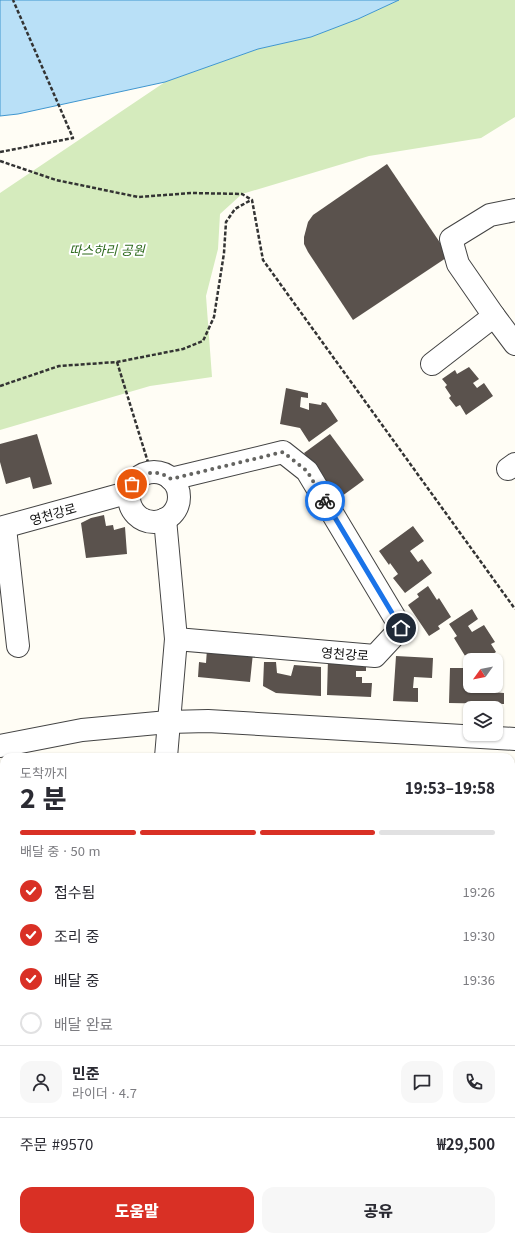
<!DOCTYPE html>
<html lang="ko">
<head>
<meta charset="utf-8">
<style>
  :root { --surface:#fff; --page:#f7f7f7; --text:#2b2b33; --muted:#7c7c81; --line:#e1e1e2; --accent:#d93025 }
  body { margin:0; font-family:Georgia,"Noto Sans KR",serif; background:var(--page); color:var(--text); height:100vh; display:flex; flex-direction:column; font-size:15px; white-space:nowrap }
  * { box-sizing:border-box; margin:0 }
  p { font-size:13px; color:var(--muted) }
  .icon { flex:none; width:22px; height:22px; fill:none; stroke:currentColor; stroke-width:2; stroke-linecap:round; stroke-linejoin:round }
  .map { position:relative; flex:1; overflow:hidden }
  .side { position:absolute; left:0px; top:753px; width:515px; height:488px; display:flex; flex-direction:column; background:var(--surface); border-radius:12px 12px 0 0; box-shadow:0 1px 3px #0004 }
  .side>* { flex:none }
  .needle { width:26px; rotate:237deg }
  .tools { position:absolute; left:463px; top:653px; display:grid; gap:8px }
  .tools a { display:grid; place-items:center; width:40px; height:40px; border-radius:8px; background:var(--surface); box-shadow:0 1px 3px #0004; font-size:20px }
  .pin { position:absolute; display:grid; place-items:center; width:34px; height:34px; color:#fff; margin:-17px; border:2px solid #fff; border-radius:50%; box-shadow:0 1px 4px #0007 }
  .courier { position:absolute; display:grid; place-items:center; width:40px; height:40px; margin:-20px; border:3px solid #1a73e8; border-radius:50%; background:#fff; color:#222; box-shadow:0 1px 5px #0007 }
  .head em { font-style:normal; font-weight:800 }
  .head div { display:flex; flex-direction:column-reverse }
  .head { display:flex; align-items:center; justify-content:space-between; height:68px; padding:0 20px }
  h1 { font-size:26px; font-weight:800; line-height:30px }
  .bar { display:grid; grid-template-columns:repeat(4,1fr); gap:6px 4px; align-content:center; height:48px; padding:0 20px }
  .bar i { height:5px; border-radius:3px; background:var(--line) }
  .bar .selected { background:var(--accent) }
  .bar p { grid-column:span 4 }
  .line { display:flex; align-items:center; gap:10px; padding:0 20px; border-top:1px solid var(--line) }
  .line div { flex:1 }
  .round { display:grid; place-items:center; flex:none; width:42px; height:42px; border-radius:12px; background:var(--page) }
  ol { padding:0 20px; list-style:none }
  li { display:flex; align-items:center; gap:12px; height:44px }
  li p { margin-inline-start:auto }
  li .icon { padding:4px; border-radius:50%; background:var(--accent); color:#fff; stroke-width:4 }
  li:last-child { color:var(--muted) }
  li i { width:22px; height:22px; border:2px solid var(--line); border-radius:50% }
  .primary-button { display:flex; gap:8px; margin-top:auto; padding:8px 20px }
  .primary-button a { flex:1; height:46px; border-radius:12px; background:var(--accent); color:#fff; font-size:16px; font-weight:800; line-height:46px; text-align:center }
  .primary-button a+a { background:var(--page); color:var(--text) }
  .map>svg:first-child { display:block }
  .green { fill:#d5ebbd }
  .water { fill:#b9e0f7; stroke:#3f96cf }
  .building { fill:#5a524d }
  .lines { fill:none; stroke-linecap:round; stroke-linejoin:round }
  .minor-casing { stroke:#444; stroke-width:24 }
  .path { stroke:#333; stroke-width:2.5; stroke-dasharray:4 2; stroke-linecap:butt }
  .minor { stroke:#fff; stroke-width:22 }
  .done { stroke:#646461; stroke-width:4; stroke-dasharray:0 7.2 }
  .route { stroke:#1a73e8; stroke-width:5 }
  .labels { text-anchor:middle; stroke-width:4; stroke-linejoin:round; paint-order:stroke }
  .park-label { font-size:13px; font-style:italic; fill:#2f6b1f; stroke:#fff }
  .street-label { font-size:13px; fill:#111; stroke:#fff }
</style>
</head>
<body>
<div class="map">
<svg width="515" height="1241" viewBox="0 0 515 1241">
  <rect width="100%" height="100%" fill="#fffdf5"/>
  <path class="green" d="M399,0H515V117L481,138L369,156L242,194L220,214L218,249L206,296L212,377L150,386L0,430V193L165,82L258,49L311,37L358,19Z"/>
  <path class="water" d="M0,0H399L358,19L311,37L258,49L165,82L18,114L0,116Z"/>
  <g class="building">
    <path d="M387,164L449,256L353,320L308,252L304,244V237L308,222L313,215Z"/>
    <path d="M469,367L479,379L473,383L477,388L484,383L493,396L466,415L460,405L456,407L449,398L451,396L445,387L447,385L442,379L455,370L457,374Z"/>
    <path d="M286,388L308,393V398L301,397L300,407L309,410V403L321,405L322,402L326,403L338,421L309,442L300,428L280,424Z"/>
    <path d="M37,434L52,484L33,489L30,477L6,484L0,462V444Z"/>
    <path d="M330,434L364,480L338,499L304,453Z"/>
    <path d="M104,515L106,526L113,525L114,530L125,527L127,554L86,558L81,523L91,518Z"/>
    <path d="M413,526L424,541L410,551L418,562L422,559L432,573L405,593L393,578L398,574L390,563L389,565L379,551Z"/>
    <path d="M428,586L437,600L439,598L451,617L438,626L440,629L429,636L408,605L419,597L417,594Z"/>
    <path d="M472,609L478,619L468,626L472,632L484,625L495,642L491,644L496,652L493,654L496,658L494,660H487L485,658L480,660L478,657L473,660H470V664L454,638L457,636L449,624Z"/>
    <path d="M207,649L253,653L250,682L198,677L199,662L206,663Z"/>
    <path d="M396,656L433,658L432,678L414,677L413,688H418V702L393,701Z"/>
    <path d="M328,658L366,660V671H356V677H362V683H372L371,697L327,695Z"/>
    <path d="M264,662H276L277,673L291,676L294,665L321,667V696L276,693L263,686Z"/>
    <path d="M450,668H470V686H489V692L504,693V704L449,703Z"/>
    <path d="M496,674H502V687L496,686Z"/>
    <rect x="0" y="1087" width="4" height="22"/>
    <path d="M15,1237H45V1238L34,1240V1241H16Z"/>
    <rect x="214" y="1237" width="30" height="4"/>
    <path d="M298,1237H349L348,1241H298Z"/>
  </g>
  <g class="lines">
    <defs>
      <g id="minor">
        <path d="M515,210L490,215L451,239L458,264L494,316L515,344"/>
        <path d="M432,364L494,316"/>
        <path d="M508,469L515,464"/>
        <circle cx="154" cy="497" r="25"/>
        <path d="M171,479L283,452L307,471L401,628L375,656L176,639"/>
        <path d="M165,519L176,639L166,757"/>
        <path d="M0,528L130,492"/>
        <path d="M5,528L18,646"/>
        <path d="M0,746L82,730L168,722L208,721L515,739"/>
        <path d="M0,781L4,780"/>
        <path d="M511,786H515"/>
        <path d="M0,797H4"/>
        <path d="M511,819H515"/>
        <path d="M0,995L4,994"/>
        <path d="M0,1137L4,1136"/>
        <path d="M0,1222L4,1221"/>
        <path d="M511,1222L515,1223"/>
        <path d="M127,1241L128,1237"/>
      </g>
    </defs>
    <use href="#minor" class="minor-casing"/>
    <g class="path">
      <path d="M0,152L73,138L13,0"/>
      <path d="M0,161L56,180L138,197L192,193L242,194L252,200L263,260L515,609"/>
      <path d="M117,362L151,472"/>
      <path d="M0,386L59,366L117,362L183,349L203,341L214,317L224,253L226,222L235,209L251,200"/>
      <path d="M511,880L515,870"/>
      <path d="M511,945L515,955"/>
      <path d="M511,1037L515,1021"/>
    </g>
    <use href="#minor" class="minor"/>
  </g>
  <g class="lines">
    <path class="done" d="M132,484C143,471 157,469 171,479L283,452L307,471L325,501"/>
    <path class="route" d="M325,501L401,628"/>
  </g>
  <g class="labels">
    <g class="park-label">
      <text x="107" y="255">따스하리 공원</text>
    </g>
    <g class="street-label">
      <text transform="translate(53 514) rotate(-16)" y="5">영천강로</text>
      <text transform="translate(345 654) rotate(4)" y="5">영천강로</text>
    </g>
  </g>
</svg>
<div class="tools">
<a><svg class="needle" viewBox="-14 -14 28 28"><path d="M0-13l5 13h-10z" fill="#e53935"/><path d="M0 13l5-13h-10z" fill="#7c7c81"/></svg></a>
<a><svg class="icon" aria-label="layers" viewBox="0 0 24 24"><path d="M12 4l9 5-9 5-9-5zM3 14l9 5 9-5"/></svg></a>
</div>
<div class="pin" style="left:132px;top:484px;background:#ea580c"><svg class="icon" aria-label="bag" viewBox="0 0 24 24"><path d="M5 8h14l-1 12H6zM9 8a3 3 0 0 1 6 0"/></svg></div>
<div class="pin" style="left:401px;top:628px;background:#1f2937"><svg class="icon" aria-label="home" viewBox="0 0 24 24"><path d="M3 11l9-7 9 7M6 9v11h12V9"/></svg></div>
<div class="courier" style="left:325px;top:501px"><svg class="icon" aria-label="bike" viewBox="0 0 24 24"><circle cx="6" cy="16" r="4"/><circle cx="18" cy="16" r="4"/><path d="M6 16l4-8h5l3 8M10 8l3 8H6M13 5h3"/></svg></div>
<section class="side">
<div class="head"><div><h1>2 분</h1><p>도착까지</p></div><em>19:53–19:58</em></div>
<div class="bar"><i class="selected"></i><i class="selected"></i><i class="selected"></i><i></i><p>배달 중 · 50 m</p></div>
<ol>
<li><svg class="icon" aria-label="check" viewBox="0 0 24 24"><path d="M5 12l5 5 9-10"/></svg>접수됨<p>19:26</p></li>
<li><svg class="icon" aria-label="check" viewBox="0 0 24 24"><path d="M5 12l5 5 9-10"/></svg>조리 중<p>19:30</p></li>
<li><svg class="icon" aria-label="check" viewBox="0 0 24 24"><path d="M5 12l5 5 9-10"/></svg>배달 중<p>19:36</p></li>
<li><i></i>배달 완료</li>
</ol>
<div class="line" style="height:72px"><a class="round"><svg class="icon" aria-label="person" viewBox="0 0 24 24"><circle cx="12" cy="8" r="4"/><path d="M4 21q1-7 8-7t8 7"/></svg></a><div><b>민준</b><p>라이더 · 4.7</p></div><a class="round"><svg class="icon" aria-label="chat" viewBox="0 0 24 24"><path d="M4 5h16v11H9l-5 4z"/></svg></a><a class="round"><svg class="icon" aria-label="phone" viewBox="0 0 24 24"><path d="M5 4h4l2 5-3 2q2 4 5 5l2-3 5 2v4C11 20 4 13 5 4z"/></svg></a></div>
<div class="line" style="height:52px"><div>주문 #9570</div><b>₩29,500</b></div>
<div class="primary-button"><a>도움말</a><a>공유</a></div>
</section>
</div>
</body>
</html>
